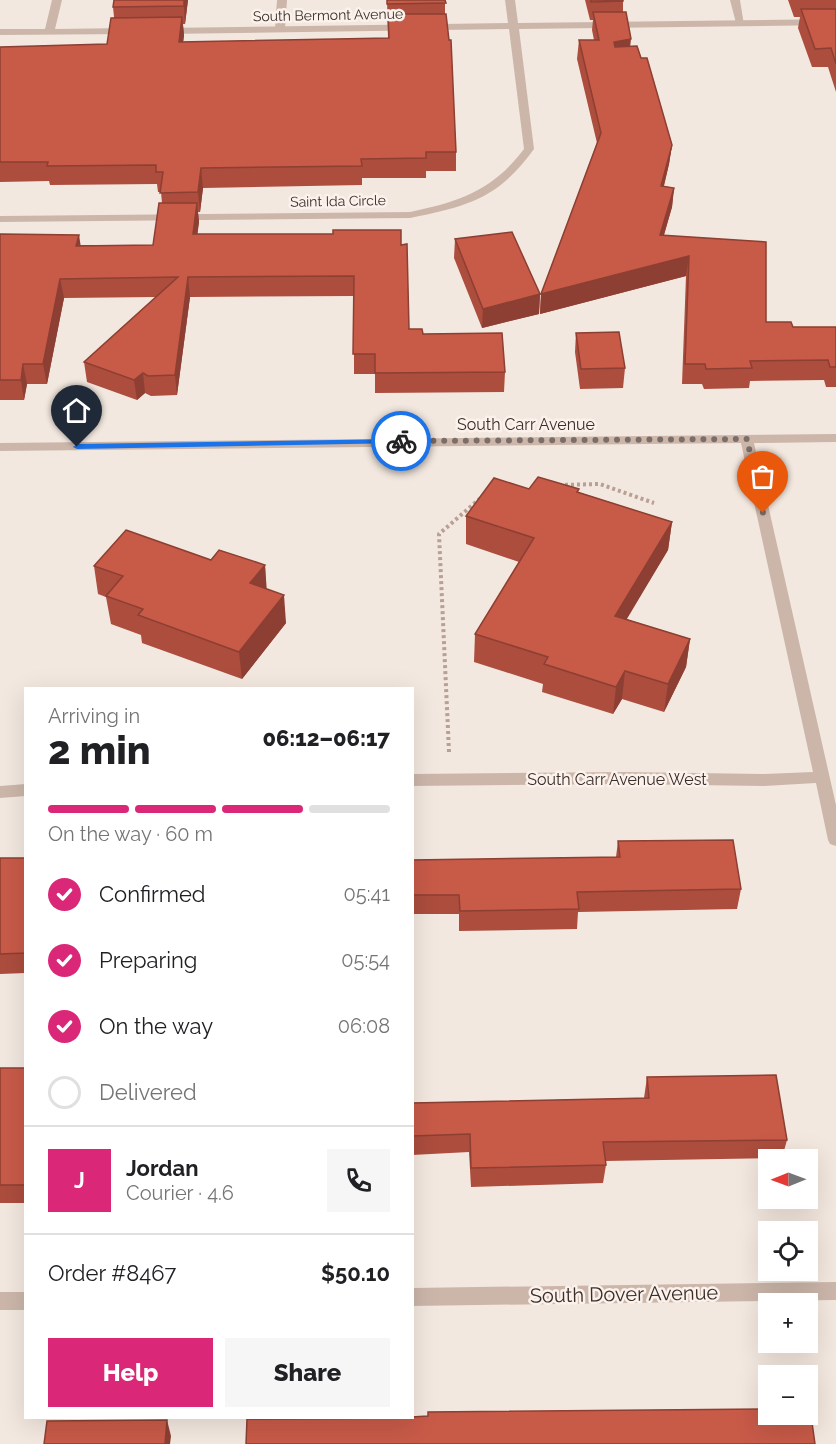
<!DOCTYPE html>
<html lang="en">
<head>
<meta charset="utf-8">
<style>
  :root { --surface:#fff; --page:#f6f6f6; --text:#202124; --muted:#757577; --line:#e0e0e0; --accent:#db2777 }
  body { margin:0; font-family:Raleway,sans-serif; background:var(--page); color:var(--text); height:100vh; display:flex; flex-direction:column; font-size:22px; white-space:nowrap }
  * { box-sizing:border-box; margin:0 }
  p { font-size:20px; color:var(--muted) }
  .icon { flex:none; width:33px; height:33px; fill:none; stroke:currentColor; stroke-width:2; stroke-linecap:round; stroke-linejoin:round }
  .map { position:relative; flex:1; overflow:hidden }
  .details { position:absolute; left:24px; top:687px; width:390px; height:732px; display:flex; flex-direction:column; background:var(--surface); border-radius:0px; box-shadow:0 6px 24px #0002 }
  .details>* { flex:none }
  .needle { width:39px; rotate:269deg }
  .fabs { position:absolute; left:758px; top:1149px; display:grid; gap:12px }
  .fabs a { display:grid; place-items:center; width:60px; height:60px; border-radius:0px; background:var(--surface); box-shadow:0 6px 24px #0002; font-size:30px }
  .pin { position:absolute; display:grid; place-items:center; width:51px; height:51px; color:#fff; margin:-62px -26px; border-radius:50% 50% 50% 0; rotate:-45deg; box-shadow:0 0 6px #0007 }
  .pin .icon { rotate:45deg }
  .courier { position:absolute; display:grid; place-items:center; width:60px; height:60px; margin:-30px; border:4px solid #1a73e8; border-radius:50%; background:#fff; color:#222; box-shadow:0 2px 8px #0007 }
  .headline em { font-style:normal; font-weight:800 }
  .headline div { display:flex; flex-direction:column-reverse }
  .headline { display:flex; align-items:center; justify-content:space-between; height:102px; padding:0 24px }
  h1 { font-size:39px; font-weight:800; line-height:45px }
  .bar { display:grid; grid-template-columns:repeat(4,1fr); gap:9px 6px; align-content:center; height:72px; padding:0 24px }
  .bar i { height:8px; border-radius:4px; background:var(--line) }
  .bar .current { background:var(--accent) }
  .bar p { grid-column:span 4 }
  .line { display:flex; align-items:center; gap:15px; padding:0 24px; border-top:2px solid var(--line) }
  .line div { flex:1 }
  .round { display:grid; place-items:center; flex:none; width:63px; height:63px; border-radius:0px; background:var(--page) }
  ol { padding:0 24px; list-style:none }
  li { display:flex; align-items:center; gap:18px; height:66px }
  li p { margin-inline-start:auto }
  li .icon { padding:6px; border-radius:50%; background:var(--accent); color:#fff; stroke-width:4 }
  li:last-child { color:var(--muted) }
  li i { width:33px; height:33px; border:3px solid var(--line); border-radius:50% }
  .cta { display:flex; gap:12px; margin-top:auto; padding:12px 24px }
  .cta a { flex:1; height:69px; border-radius:0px; background:var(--accent); color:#fff; font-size:24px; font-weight:800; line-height:69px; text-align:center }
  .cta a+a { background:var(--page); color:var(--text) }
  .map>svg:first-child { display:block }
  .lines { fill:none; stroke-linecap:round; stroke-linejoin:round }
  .path { stroke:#b8a094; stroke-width:4; stroke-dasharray:3 3; stroke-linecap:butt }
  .service { fill:#ccb6aa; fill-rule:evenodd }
  .minor { fill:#ccb6aa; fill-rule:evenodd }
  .wall { fill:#ac4d3e }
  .shaded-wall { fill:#8c3f32 }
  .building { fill:#c85a48; stroke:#8c3f32; stroke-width:1.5 }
  .route { fill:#1a73e8 }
  .done { stroke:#7b6e69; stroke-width:6; stroke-dasharray:0 10.8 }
  .labels { text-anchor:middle; stroke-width:5; stroke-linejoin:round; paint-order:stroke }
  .far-street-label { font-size:14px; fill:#3a2d2a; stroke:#fbf2ec }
  .street-label { font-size:16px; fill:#3a2d2a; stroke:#fbf2ec }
  .near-street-label { font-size:20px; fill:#3a2d2a; stroke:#fbf2ec }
</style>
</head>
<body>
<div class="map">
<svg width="836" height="1444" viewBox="0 0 836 1444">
  <rect width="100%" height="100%" fill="#f3e8df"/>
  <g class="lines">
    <g class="path">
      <path d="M559,485L600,484L654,503"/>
      <path d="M449,752L439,534L483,496"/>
    </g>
    <g class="service">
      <path d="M277,0H287L285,29L280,32L275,29Z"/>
      <path d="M730,0H740L744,25L736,23Z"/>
    </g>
    <g class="minor">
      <path d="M52,0H62L55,29L129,28L134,31L129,34L0,35V29H45Z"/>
      <path d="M505,0H515L518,23L836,19V25L519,29L534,149C498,199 468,206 410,218L0,222V216L410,212C460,201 492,191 524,149L509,29L165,34L160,31L165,28L508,23Z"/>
      <path d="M836,434V442L754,443L836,805V846L830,844L828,840L816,783L764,786L624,784L412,786V774L624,772L764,774L813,772L741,443L0,451V443Z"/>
      <path d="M26,784V796L0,798V786Z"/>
      <path d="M836,1282V1300L412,1306V1288Z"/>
      <rect x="0" y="1292" width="26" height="18"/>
    </g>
  </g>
  <g class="wall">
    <path d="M114,0H188L185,24H183L184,35L183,42L388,39L387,0H445V14L456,152V171H426V178H362V185L203,188L200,212H198L199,222L197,234L401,245L409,329L423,334L505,372L504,392L375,393V374H354V296L190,297L177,395L151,396L145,393L137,400L87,382L84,362L156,297L64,298L47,384H27L24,400H0V234L80,245H153L162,203L161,192H158L157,184L50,185L49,181L0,182V47L107,44L114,17L113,7Z"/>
    <path d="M585,0H623V12L630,46L641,58L672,145L669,164L664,186L674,188L672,207L664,235L766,322L793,327H836V387H826L824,380L750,381L749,388L704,389L702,384H682L686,276L540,314L541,294L597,143L577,59L579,40H594L592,30L593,20H590Z"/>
    <path d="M788,0H836V92L828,67H812L798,28L800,17H794Z"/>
    <path d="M455,239L540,294L539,314L482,328L454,258Z"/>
    <path d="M576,333L625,368L623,388L580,389L575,352Z"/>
    <path d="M529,489H579L578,492L672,522L668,550L626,619L690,639L686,667L664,712L622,699L613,714L542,692L543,684L474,662L475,634L519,562L466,544V516Z"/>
    <path d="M211,560L265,565L266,589L286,623L242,679L142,643L141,635L111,624L106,597L98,594L94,566Z"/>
    <path d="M618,841L741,889L737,909L578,912L577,929L459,931V914H412V860L616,857Z"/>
    <path d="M0,858H26V973L0,974Z"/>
    <rect x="0" y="1068" width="26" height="135"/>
    <path d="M647,1077L787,1140L782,1158L605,1161L606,1165L603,1183L471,1187L469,1152L412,1155V1103L644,1098Z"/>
  </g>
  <g class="shaded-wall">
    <path d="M184,0H188L185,24L184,6Z"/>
    <path d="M182,17L184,35L181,61L179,42Z"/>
    <path d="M631,39L629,57L613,61L614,42Z"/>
    <path d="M672,145L669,164L659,205L661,186Z"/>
    <path d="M201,168L203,188L200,212L198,192Z"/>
    <path d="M674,188L672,207L658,255L660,235Z"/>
    <path d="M197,203L199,222L195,254L193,234Z"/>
    <path d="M79,235L82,254L76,246Z"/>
    <path d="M689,256L686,276L540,314L541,294Z"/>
    <path d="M188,277L190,297L177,395L175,375Z"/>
    <path d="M60,279L64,298L47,384L43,364Z"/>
    <path d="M540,294L539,314L482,328L483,309Z"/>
    <path d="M23,364L27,384L24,400L21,380Z"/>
    <path d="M143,373L145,393L137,400L134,380Z"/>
    <path d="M672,522L668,550L612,644L615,616Z"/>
    <path d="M265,565L267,593L250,583Z"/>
    <path d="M284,595L286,623L242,679L239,652Z"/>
    <path d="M690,639L686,667L664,712L668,684Z"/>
    <path d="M625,671L622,699L613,714L616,687Z"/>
    <path d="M167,1420L171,1436L170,1444H165Z"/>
  </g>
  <g class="building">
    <path d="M114,0H184V6L113,7Z"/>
    <path d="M387,0H445L446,3L387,4Z"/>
    <path d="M591,0H623V1L591,2Z"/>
    <path d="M801,9H836V64L831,48L815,49Z"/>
    <path d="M593,12H626L631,39L614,42L615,47L637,46L641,58H647L672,145L661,186L674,188L660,235L766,242V322H791L793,327H836V367H830L828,360L750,361L752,368L706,369L705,364H685L689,256L541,294L601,133L579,40H599Z"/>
    <path d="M388,14H446L449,40H451L456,152H426V158L361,159L362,166L201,168L198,192L160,193L163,172H156V165L47,166L48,162H0V47L107,44L111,18L182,17L179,42L389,38Z"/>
    <path d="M159,203H197L193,234H333V230H401V245L407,244L409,329H422L423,334L502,333L505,372L375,373V354H353L354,276L188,277L175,375L148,376L143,373L134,380L84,362L178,277L60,279L43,364H23L21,380H0V234L79,235L76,246L153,245Z"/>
    <path d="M512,232L540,294L483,309L455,239Z"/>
    <path d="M619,332L625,368L581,369L576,333Z"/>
    <path d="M538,477L579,489L577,492L672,522L615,616L690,639L668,684L625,671L616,687L544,664L548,657L475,634L534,538L466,516L494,478L529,489Z"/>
    <path d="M126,530L211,560L219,550L265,565L250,583L284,595L239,652L138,615L143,609L106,596L123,576L94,566Z"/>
    <path d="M733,840L741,889L577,892L579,909L460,911L459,895H412V860L620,857L618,841Z"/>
    <path d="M0,858H26V953L0,954Z"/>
    <rect x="0" y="1068" width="26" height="117"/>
    <path d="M776,1075L787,1140L603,1142L606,1165L471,1168L470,1134L412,1136V1103L649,1098L647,1077Z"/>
    <path d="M807,1408H810L815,1444H246L247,1419L412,1418V1417L428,1416V1412L768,1409V1414H807Z"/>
    <path d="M167,1420L165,1444H44L47,1421Z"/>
  </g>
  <path class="route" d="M401,439H404V443L77,449L73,447L77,444Z"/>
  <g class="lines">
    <path class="done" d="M401,441L747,439L763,513"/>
  </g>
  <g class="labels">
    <g class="far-street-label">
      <text transform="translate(328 15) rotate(-1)" y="5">South Bermont Avenue</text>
      <text transform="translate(338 201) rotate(-1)" y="5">Saint Ida Circle</text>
    </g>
    <g class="street-label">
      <text x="526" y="430">South Carr Avenue</text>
      <text x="617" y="785">South Carr Avenue West</text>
    </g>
    <g class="near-street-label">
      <text transform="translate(624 1294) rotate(-1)" y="7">South Dover Avenue</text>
    </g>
  </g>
</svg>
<div class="fabs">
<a><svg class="needle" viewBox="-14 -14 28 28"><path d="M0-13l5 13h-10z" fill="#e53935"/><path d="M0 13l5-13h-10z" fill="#757577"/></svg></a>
<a><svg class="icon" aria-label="locate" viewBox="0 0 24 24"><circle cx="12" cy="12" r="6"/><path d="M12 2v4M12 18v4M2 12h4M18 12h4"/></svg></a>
<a>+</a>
<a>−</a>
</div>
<div class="pin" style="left:763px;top:513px;background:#ea580c"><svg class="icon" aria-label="bag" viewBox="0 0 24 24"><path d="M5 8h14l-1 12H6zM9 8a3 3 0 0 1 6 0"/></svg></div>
<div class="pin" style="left:77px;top:447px;background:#1f2937"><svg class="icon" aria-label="home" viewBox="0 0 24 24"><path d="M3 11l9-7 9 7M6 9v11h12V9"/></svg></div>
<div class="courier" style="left:401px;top:441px"><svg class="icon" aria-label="bike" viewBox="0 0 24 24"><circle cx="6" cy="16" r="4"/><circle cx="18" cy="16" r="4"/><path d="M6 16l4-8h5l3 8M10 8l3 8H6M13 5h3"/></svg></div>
<section class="details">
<div class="headline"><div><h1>2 min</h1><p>Arriving in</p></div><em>06:12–06:17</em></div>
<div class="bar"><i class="current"></i><i class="current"></i><i class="current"></i><i></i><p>On the way · 60 m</p></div>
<ol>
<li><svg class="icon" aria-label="check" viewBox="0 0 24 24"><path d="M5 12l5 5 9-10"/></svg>Confirmed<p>05:41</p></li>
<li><svg class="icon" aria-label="check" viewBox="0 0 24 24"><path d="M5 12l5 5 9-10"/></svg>Preparing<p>05:54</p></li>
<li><svg class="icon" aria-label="check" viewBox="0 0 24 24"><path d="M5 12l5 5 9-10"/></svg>On the way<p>06:08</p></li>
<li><i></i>Delivered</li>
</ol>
<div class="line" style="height:108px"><b class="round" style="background:var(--accent);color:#fff">J</b><div><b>Jordan</b><p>Courier · 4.6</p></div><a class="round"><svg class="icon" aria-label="phone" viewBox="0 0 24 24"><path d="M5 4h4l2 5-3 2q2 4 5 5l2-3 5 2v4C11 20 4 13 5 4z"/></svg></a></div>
<div class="line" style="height:78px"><div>Order #8467</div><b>$50.10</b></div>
<div class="cta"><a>Help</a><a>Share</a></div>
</section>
</div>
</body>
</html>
